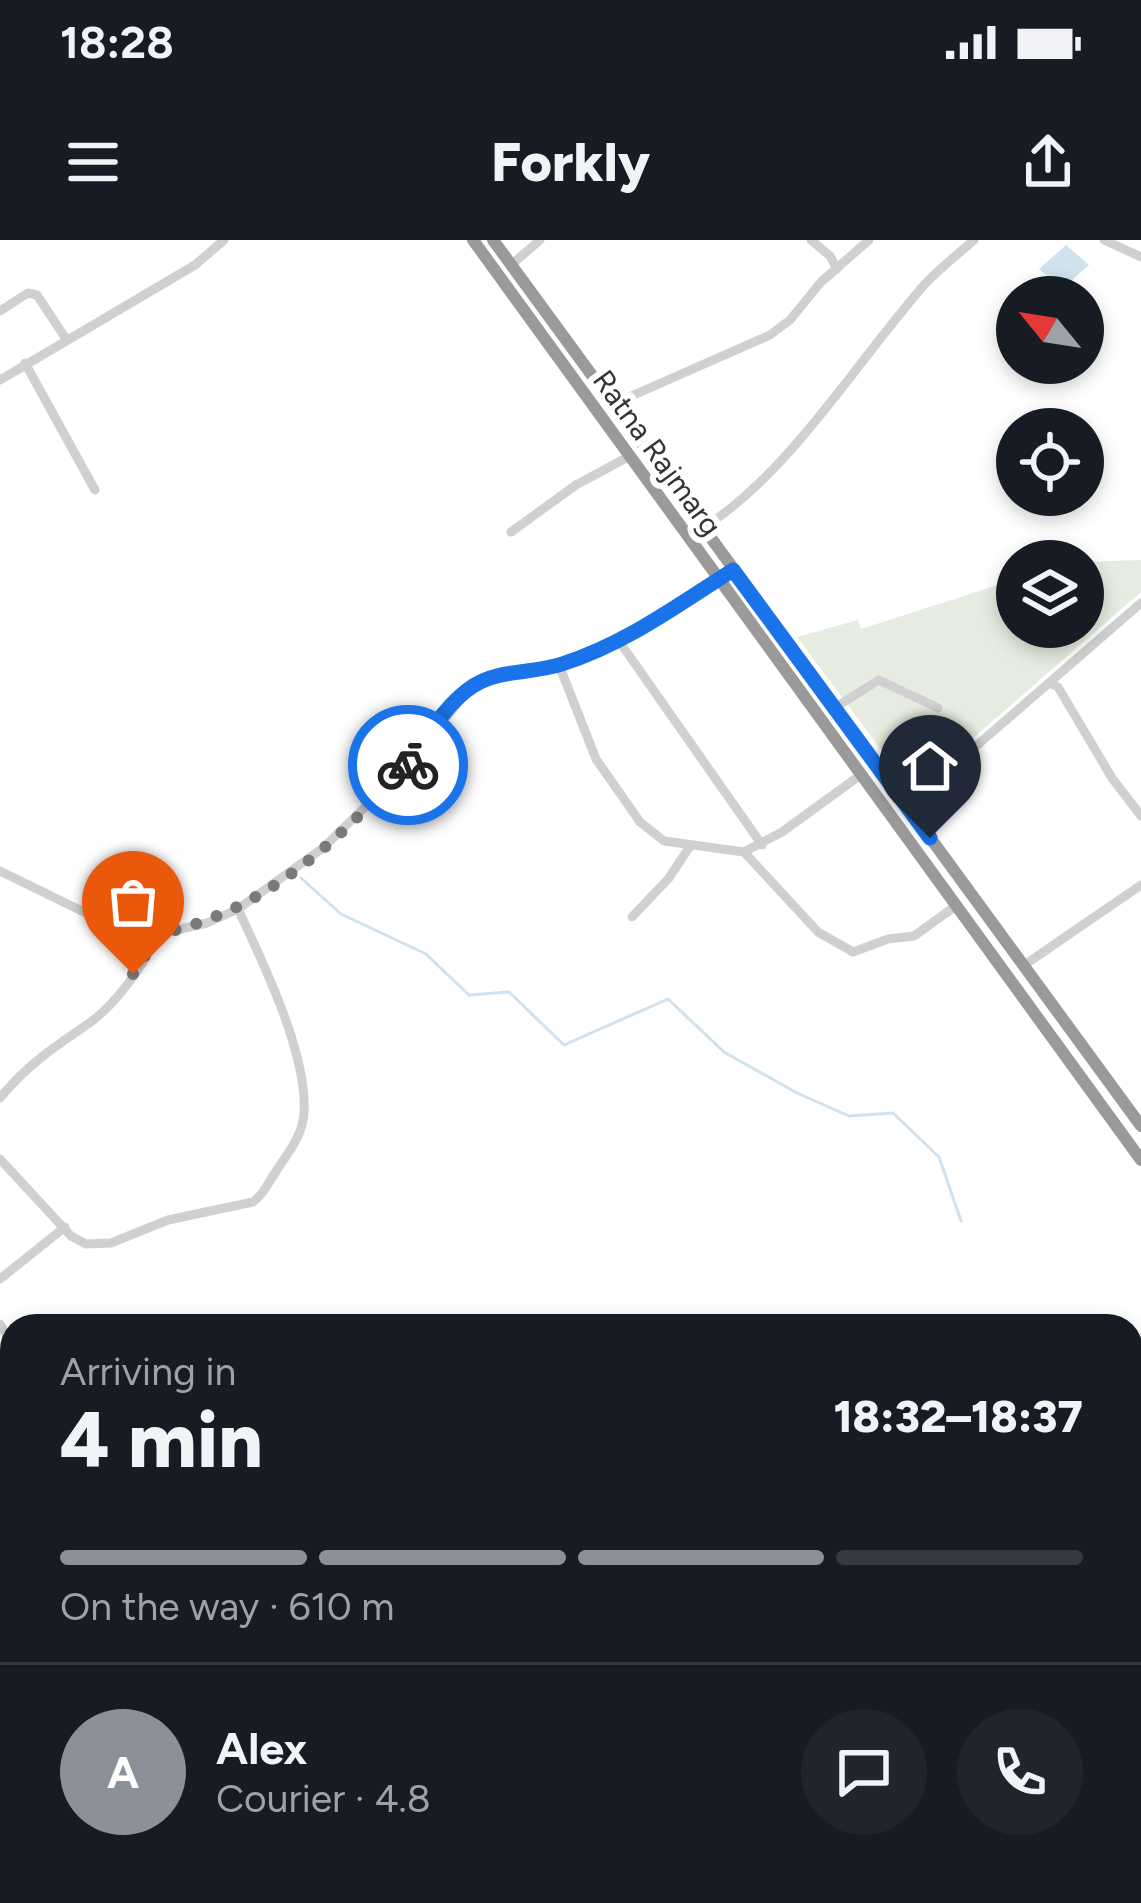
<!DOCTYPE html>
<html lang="en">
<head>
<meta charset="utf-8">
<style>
  :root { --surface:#171b24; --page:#20242c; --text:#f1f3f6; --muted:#9ea1a6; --line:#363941; --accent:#8c9099 }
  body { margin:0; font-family:Figtree,sans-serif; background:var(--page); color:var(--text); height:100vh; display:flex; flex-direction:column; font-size:45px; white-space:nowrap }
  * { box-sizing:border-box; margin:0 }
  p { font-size:39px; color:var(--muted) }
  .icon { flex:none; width:66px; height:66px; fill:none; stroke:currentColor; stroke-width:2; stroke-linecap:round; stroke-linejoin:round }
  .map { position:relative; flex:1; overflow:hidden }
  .sheet { position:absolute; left:0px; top:1074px; width:1143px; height:591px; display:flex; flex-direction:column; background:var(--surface); border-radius:36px 36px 0 0; box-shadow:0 6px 18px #0003 }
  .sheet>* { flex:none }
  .needle { width:78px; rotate:300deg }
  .tools { position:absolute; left:996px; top:36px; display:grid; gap:24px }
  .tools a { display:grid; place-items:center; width:108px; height:108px; border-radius:50%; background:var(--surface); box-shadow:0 6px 18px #0003; font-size:60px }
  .pin { position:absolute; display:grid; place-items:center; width:102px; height:102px; color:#fff; margin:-123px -51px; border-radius:50% 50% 50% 0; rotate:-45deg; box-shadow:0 0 12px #0007 }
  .pin .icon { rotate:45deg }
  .courier { position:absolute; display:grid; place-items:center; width:120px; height:120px; margin:-60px; border:9px solid #1a73e8; border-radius:50%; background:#fff; color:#222; box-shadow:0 3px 15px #0007 }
  .overview em { font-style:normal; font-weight:800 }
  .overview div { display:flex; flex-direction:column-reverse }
  .overview { display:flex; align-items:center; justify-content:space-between; height:204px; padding:0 60px }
  h1 { font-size:78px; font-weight:800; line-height:90px }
  .bar { display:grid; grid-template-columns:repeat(4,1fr); gap:18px 12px; align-content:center; height:144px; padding:0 60px }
  .bar i { height:15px; border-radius:9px; background:var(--line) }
  .bar .on { background:var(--accent) }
  .bar p { grid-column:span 4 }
  .line { display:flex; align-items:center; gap:30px; padding:0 60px; border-top:3px solid var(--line) }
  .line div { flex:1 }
  .round { display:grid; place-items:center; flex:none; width:126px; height:126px; border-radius:63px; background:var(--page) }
  .status { display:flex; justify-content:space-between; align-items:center; height:84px; padding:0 60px; background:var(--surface); direction:ltr }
  .status svg { height:33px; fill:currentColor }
  header { display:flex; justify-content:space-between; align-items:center; height:156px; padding:0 60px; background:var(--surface); font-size:54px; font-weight:800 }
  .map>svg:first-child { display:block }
  .green { fill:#e6ecdf }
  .water { fill:#cfe2ee }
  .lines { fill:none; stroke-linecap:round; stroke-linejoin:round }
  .stream { stroke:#cfe2ee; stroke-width:3 }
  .minor { stroke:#d0d0d0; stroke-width:9 }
  .highway { stroke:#9a9a9a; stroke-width:12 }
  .done { stroke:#7a7a7a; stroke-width:12; stroke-dasharray:0 21.6 }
  .route { stroke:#1a73e8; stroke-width:15 }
  .labels { text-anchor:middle; stroke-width:12; stroke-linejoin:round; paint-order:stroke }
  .street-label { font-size:30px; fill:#333; stroke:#fff }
</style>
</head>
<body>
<div class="status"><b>18:28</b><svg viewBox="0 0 49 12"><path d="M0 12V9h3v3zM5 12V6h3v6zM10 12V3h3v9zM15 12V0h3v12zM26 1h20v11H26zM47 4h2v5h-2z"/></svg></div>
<header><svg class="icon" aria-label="menu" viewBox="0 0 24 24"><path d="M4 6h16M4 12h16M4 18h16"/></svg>Forkly<svg class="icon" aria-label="share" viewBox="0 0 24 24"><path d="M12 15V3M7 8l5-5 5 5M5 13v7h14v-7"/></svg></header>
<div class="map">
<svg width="1141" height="1663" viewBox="0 0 1141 1663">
  <rect width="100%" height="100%" fill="#fff"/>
  <path class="green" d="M1141,320V352L912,551L797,397L858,380L861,389L1017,339V387H1083V322Z"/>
  <path class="water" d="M1066,5L1089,25L1062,49L1039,29Z"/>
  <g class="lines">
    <path class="stream" d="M301,638L341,674L426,714L469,755L509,752L564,805L668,759L724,812L797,853L849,876L893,873L939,917L961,981"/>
    <g class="minor">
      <path d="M811,0L830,16L837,29"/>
      <path d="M1104,0L1141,17"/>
      <path d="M511,25L540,0"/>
      <path d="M0,71L28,53L37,55L66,99"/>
      <path d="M25,123L95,250"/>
      <path d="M0,140L195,25L224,0"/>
      <path d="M611,165L770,95L790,80L821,42L869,0"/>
      <path d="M511,292L576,245L628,217"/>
      <path d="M689,297C787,240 851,128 925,44C940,28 958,14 974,0"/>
      <path d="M619,401L762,605"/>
      <path d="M559,425L596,519L640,582L664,601L744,612L818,692L853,712L888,699L914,696L957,665"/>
      <path d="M1049,443L1058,447L1112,538L1141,576"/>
      <path d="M834,468L879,440L938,468"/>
      <path d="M907,566L1141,363"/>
      <path d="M744,612L782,592L862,534"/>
      <path d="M0,631L94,677L159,694L207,683L238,669L323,608L408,525L470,448L492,436L559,425L619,401L733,330"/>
      <path d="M632,677L669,638L690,606"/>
      <path d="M1023,726L1141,645"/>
      <path d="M0,858C26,826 54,807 88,784C116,765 144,724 159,694"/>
      <path d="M0,919L71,996L86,1004L111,1003L168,980L253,962C265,953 267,944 275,933C287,914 302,897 304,874C308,814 263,723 238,669"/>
      <path d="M0,1039L65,987"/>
      <path d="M0,1084L12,1105"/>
      <path d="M1131,1241L1141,1233"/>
      <path d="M0,1306L12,1293"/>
      <path d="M1131,1404L1141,1402"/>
      <path d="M489,1663L505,1653"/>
    </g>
    <g class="highway">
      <path d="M473,0L1141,920"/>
      <path d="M493,0L1141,886"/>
    </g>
  </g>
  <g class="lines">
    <path class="done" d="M133,734L159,694C266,671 335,603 408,525"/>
    <path class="route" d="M408,525C426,499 445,464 473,446C499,429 532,434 562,424C625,404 678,365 733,330L930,598"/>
  </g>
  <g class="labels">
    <g class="street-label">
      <text transform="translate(657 213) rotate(54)" y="10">Ratna Rajmarg</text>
    </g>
  </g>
</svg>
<div class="tools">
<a><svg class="needle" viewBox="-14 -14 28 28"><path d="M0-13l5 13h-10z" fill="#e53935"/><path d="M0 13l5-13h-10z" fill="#9ea1a6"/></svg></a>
<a><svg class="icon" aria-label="locate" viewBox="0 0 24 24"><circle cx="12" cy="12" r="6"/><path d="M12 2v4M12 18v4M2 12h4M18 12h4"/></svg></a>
<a><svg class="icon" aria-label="layers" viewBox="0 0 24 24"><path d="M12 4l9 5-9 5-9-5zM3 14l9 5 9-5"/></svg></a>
</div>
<div class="pin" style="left:133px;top:734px;background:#ea580c"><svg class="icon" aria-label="bag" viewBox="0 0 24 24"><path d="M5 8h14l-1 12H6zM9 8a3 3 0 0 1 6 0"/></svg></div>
<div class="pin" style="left:930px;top:598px;background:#1f2937"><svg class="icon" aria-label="home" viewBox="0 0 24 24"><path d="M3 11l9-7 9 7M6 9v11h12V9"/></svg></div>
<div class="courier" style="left:408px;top:525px"><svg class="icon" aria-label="bike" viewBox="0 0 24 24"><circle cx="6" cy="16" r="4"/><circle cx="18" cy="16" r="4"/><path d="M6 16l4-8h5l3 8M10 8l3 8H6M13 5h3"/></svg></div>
<section class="sheet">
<div class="overview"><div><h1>4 min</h1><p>Arriving in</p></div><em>18:32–18:37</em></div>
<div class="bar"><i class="on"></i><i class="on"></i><i class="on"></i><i></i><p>On the way · 610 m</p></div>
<div class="line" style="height:216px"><b class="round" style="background:var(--accent);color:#fff">A</b><div><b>Alex</b><p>Courier · 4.8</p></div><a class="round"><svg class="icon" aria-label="chat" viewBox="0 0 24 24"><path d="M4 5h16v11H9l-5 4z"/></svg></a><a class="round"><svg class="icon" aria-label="phone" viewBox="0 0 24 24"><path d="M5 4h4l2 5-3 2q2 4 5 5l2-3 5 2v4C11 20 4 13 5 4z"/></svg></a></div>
</section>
</div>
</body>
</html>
